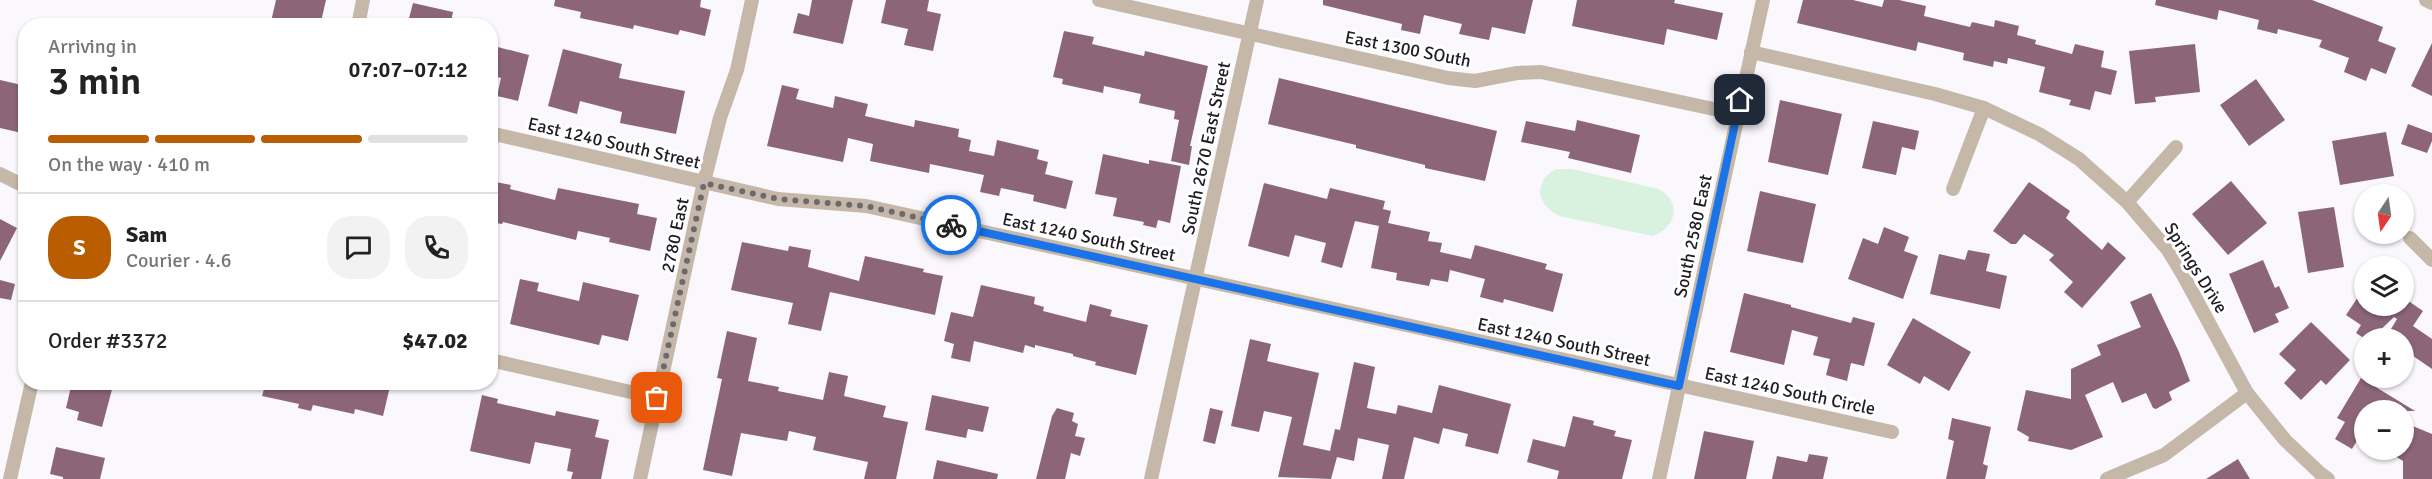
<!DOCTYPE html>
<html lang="en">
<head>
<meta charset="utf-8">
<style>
  :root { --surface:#fff; --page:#f2f2f2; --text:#222; --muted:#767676; --line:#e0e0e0; --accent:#b85d00 }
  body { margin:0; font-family:Signika,sans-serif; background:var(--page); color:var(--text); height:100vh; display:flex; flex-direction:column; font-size:22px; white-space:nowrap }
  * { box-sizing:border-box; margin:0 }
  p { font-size:20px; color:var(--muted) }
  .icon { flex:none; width:33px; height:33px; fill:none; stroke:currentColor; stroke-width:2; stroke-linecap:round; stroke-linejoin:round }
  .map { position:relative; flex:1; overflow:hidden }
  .sheet { position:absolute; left:18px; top:18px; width:480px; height:372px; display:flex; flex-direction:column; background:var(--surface); border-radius:24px; box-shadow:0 2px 4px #0004 }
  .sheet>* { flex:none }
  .needle { width:39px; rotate:193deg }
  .fabs { position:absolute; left:2354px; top:184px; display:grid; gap:12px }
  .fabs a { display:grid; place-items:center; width:60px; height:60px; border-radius:50%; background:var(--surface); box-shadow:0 2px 4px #0004; font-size:30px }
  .pin { position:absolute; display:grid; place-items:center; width:51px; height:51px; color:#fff; margin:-26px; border-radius:12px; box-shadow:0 3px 9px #0006 }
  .courier { position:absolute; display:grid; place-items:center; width:60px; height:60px; margin:-30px; border:4px solid #1a73e8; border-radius:50%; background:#fff; color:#222; box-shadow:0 2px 8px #0007 }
  .overview em { font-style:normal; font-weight:600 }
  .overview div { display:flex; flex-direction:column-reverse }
  .overview { display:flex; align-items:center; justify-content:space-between; height:102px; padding:0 30px }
  h1 { font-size:39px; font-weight:600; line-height:45px }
  .bar { display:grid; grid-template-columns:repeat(4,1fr); gap:9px 6px; align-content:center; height:72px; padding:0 30px }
  .bar i { height:8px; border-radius:4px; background:var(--line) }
  .bar .selected { background:var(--accent) }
  .bar p { grid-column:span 4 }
  .line { display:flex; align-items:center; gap:15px; padding:0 30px; border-top:2px solid var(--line) }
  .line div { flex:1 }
  .round { display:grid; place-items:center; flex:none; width:63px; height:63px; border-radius:24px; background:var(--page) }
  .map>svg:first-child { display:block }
  .grass { fill:#d8f2df }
  .building { fill:#8c6579 }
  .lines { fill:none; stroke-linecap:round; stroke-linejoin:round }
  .minor { stroke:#c6b8a9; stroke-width:14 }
  .done { stroke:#6c696f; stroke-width:6; stroke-dasharray:0 10.8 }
  .route { stroke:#1a73e8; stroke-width:8 }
  .labels { text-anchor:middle; stroke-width:6; stroke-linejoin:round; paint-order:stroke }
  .street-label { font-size:18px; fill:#201c23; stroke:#fff }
</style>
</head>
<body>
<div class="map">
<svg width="2432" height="479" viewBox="0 0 2432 479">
  <rect width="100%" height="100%" fill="#faf8fc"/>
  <path class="grass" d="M1556,169H1572L1658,189C1683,201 1676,229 1652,236L1560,216C1537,206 1532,182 1556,169Z"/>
  <g class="building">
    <path d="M276,0H326L320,26H270Z"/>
    <path d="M555,0H701L700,7L711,10L705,36L680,30L678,35L634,25L633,29L580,18L581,12L554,6Z"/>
    <path d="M812,0H853L843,44L793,33L798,13L809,16Z"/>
    <path d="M886,0H929L927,11L941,14L933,51L904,45L908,29L881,23Z"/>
    <path d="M1323,0H1533L1525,34L1492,27L1489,40L1459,34L1462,24L1424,15L1420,34L1401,30L1402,24L1323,5Z"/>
    <path d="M1577,0H1675L1674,3L1723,13L1717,40L1667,29L1664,45L1572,26Z"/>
    <path d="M1803,0H1853L1882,7L1884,0H1899L1926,6L1924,16L1970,27L1972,22L1994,27L1995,20L2019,26L2017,35L2036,40L2035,44L2072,54L2075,44L2104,51L2101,67L2117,71L2111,95L2095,91L2090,110L2069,105L2071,100L2039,92L2045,67L2008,58L2007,64L1994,61L1993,67L1963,60L1964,53L1918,42L1916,51L1797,23Z"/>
    <path d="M2156,0H2312L2383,27L2378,41L2396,48L2386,74L2371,68L2366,81L2344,72L2349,58L2319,47L2322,40L2278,29L2277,34L2257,29L2259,20L2219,10L2217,20L2155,5Z"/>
    <path d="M413,3L453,12L450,26H407Z"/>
    <path d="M1064,31L1094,37L1092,44L1144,56L1145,51L1208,66L1190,146H1192L1189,165L1171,161L1179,120L1174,119L1175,111L1139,103L1141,94L1104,86L1103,93L1062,84L1063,79L1053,77Z"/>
    <path d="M2432,43V96L2411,86Z"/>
    <path d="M2195,44L2200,92L2155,97L2156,102L2135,104L2129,51Z"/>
    <path d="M490,45L529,55L518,101L497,96L501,78L490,75Z"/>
    <path d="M563,49L622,64L619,78L685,91L676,134L620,123L622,112L580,101L577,114L548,106Z"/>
    <path d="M1279,78L1497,131L1485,181L1425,168V165L1356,148V145L1268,124Z"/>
    <path d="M2256,79L2285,120L2249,146L2220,105Z"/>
    <path d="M0,80L26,86V134L0,128Z"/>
    <path d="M782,85L799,89L796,99L833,108L835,96L868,104L865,116L914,127L915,120L959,129L958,137L971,140L969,151L994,156L997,140L1039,150L1037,159L1048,162L1045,174L1073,181L1066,209L1033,201L1034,195L1001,188L999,196L980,192L984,175L930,164L929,173L870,161L873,144L848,138L843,162L767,146Z"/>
    <path d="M1780,100L1842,114L1828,175L1768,162Z"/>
    <path d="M1577,120L1640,135L1631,173L1568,158L1570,152L1521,142L1526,121L1575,131Z"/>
    <path d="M1873,121L1919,131L1915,150L1902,147L1896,175L1862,168Z"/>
    <path d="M2408,124L2432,133V141L2427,153L2401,144Z"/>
    <path d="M2386,132L2394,176L2340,185L2332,141Z"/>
    <path d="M1103,154L1149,164V160L1181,166L1170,223L1158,220L1156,228L1143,225L1144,222L1113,216L1117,198L1095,194Z"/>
    <path d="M490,181L511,185L510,189L555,200L558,188L639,204L637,214L657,218L650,251L609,242L610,238L578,231L576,240L503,222L502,224L490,222Z"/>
    <path d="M2231,181L2267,223L2228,255L2192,214Z"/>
    <path d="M2029,182L2070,211L2066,218L2102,250L2108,242L2126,258L2082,308L2064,292L2073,282L2049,260L2054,255L2024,234L2016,244H2011L1993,231Z"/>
    <path d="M1264,183L1327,199L1330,188L1385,201L1383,209L1391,211L1388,223L1430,232L1428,241L1442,243L1440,252L1471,259L1475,245L1547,264L1545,269L1563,274L1553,312L1504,299L1503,303L1480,297L1485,279L1450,270L1448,282L1431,279L1429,286L1396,280L1397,273L1371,268L1379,226L1355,221L1342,268L1321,262L1326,243L1295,235L1289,257L1248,246Z"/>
    <path d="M1760,191L1816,204L1803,263L1747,251Z"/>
    <path d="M2334,207L2344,267L2308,273L2298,212Z"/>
    <path d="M0,219L17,228L0,261Z"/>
    <path d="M1884,227L1909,237L1904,251L1918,256L1903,299L1848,279L1863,238L1878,244Z"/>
    <path d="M742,242L788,251L789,246L811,250L808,267L859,281L865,256L924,269L923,272L943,276L935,315L830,292L821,331L788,324L793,303L731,290Z"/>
    <path d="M1968,250L1990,254L1986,271L2007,276L2000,309L1930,294L1939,254L1965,260Z"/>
    <path d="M2263,260L2275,288L2279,286L2289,308L2275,314L2279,322L2254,333L2229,274Z"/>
    <path d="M520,279L539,283L537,291L579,301L583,282L639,295L628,341L602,335L599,345L510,324Z"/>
    <path d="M0,280L15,284L11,300L0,298Z"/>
    <path d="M981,285L1035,297L1034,304L1044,307L1043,311L1086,322L1090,304L1112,310L1110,316L1148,325L1136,375L1095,365L1096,362L1073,356V354L1035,345V348L1025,345L1023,353L974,341L970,362L951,358L954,344L944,341L951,312L973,317Z"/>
    <path d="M2364,288V306H2403L2404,298L2423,311L2413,326L2432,339V369L2403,349V339H2385L2397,319L2394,317L2371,339H2365L2356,333L2361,325L2346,315Z"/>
    <path d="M1744,293L1791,305V307L1851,323L1853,317L1875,323L1864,366L1851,363L1847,381L1826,375L1830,359L1813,355L1818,337L1792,330L1784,365L1730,352Z"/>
    <path d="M2151,293L2179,352L2190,381L2169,392L2172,400L2156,409L2153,408L2146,393L2122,403L2113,382L2085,395L2103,437L2071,450L2028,441L2029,437L2017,430L2026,390L2071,399V369L2101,355L2097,345L2141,327L2130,302Z"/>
    <path d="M1913,318L1971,352L1949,391L1924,376L1920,384L1887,365Z"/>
    <path d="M2311,322L2350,360L2326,385L2321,380L2301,400L2284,383L2296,370L2279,354Z"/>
    <path d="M727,331L757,338L748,381L779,387L778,391L823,400L829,372L848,376L844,396L886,406L883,417L908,422L896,479H864L868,462L813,450L816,437L789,431L787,441L741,433L732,476L703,470L722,379L717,378Z"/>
    <path d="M1250,339L1271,344L1267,361L1319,373L1303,445L1330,451L1335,429L1340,430L1354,362L1375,367L1367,408L1396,414L1398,405L1432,413L1439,385L1511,404L1498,454L1465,446L1468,434L1443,428L1439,444L1414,437L1404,479H1382L1389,445L1358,438L1354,461L1337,457L1331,479L1278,477L1292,417L1264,411L1259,432L1231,426Z"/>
    <path d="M2361,378L2415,411H2364V429L2352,449L2335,439L2345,422L2337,418Z"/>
    <path d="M72,382H114L102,427L77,420L79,412L66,408Z"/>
    <path d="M266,382H391L383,416L355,409L354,414L313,405L311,411L298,408L299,404L262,396Z"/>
    <path d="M482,395L498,399L497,403L555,416L556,411L599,420L595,437L609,440L601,479H571L573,472L567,471L571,449L535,442L530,464L470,451Z"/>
    <path d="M932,395L989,407L983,432L968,429L966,438L925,430Z"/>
    <path d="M1057,408L1074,413L1072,421L1078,424L1075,436L1085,438L1080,456L1071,453L1065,479H1036L1052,416Z"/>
    <path d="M1210,408L1223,411L1215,444L1203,441Z"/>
    <path d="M1573,416L1594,421L1593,425L1616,431L1614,436L1632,440L1622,479H1557L1559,471L1527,462L1533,439L1565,447Z"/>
    <path d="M1952,418L1991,427L1983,464L1988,466L1985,479H1946L1954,441L1948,439Z"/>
    <path d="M2403,422L2432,434V479H2403V461L2385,450H2403Z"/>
    <path d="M1704,431L1754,441L1746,479H1694Z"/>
    <path d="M56,447L105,458L100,479H63V477L50,474Z"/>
    <path d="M1809,454L1828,457L1823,479H1772L1777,456L1807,462Z"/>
    <path d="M2238,459L2250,479H2206Z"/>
    <path d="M937,460L998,474L997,479H933Z"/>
  </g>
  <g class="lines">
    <g class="minor">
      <path d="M1099,0L1448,78L1475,81L1517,73L1541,72L1737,114"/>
      <path d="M2426,0L2432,3"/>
      <path d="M358,26L363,0"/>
      <path d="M1751,52L1935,94L1984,108L2039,134L2079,159L2127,202L2168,250L2183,275L2247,393L2285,440L2321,474L2328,479"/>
      <path d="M490,133L778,199L866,206L1892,432"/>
      <path d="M0,174L26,187"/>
      <path d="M1953,189L1984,108"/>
      <path d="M2127,202L2176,147"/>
      <path d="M2410,238L2432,260"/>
      <path d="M490,360L657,398"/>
      <path d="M10,479L32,382"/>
      <path d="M640,479L704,182L720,118L737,70L752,0"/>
      <path d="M1151,479L1257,0"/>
      <path d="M1659,479L1763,0"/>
      <path d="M2107,479L2164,455L2247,393"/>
    </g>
  </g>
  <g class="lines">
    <path class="done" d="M657,398L704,183L778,199L866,206L951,225"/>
    <path class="route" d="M951,225L1679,386L1740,100"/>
  </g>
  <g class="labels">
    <g class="street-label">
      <text transform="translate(1408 49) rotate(11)" y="6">East 1300 SOuth</text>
      <text transform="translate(614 143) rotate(13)" y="6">East 1240 South Street</text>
      <text transform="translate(1206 148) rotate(-78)" y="6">South 2670 East Street</text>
      <text transform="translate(675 235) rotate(-78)" y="6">2780 East</text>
      <text transform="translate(1693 236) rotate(-78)" y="6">South 2580 East</text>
      <text transform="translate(1089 237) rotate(12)" y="6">East 1240 South Street</text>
      <text transform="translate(2196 268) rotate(58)" y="6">Springs Drive</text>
      <text transform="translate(1564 342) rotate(12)" y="6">East 1240 South Street</text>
      <text transform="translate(1790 391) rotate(12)" y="6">East 1240 South Circle</text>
    </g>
  </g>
</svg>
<div class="fabs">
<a><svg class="needle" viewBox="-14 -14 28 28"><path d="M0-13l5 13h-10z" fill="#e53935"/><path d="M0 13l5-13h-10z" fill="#767676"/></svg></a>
<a><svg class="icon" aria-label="layers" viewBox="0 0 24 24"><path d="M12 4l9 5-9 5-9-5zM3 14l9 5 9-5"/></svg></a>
<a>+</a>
<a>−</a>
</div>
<div class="pin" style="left:657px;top:398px;background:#ea580c"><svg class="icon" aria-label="bag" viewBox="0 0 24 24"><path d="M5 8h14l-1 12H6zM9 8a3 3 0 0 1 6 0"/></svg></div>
<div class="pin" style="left:1740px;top:100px;background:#1f2937"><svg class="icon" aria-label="home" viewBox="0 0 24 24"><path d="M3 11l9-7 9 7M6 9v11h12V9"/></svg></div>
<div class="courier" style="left:951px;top:225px"><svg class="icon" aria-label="bike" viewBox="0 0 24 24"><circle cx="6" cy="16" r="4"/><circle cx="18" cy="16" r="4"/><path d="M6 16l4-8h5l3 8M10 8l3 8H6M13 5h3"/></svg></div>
<section class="sheet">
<div class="overview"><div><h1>3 min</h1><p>Arriving in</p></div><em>07:07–07:12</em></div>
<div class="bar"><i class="selected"></i><i class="selected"></i><i class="selected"></i><i></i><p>On the way · 410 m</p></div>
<div class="line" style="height:108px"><b class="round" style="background:var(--accent);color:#fff">S</b><div><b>Sam</b><p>Courier · 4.6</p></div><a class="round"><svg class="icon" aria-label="chat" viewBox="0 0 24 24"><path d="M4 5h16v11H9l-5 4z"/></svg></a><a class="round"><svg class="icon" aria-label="phone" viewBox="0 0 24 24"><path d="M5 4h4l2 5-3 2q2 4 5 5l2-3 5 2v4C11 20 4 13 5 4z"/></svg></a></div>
<div class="line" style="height:78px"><div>Order #3372</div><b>$47.02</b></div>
</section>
</div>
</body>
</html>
